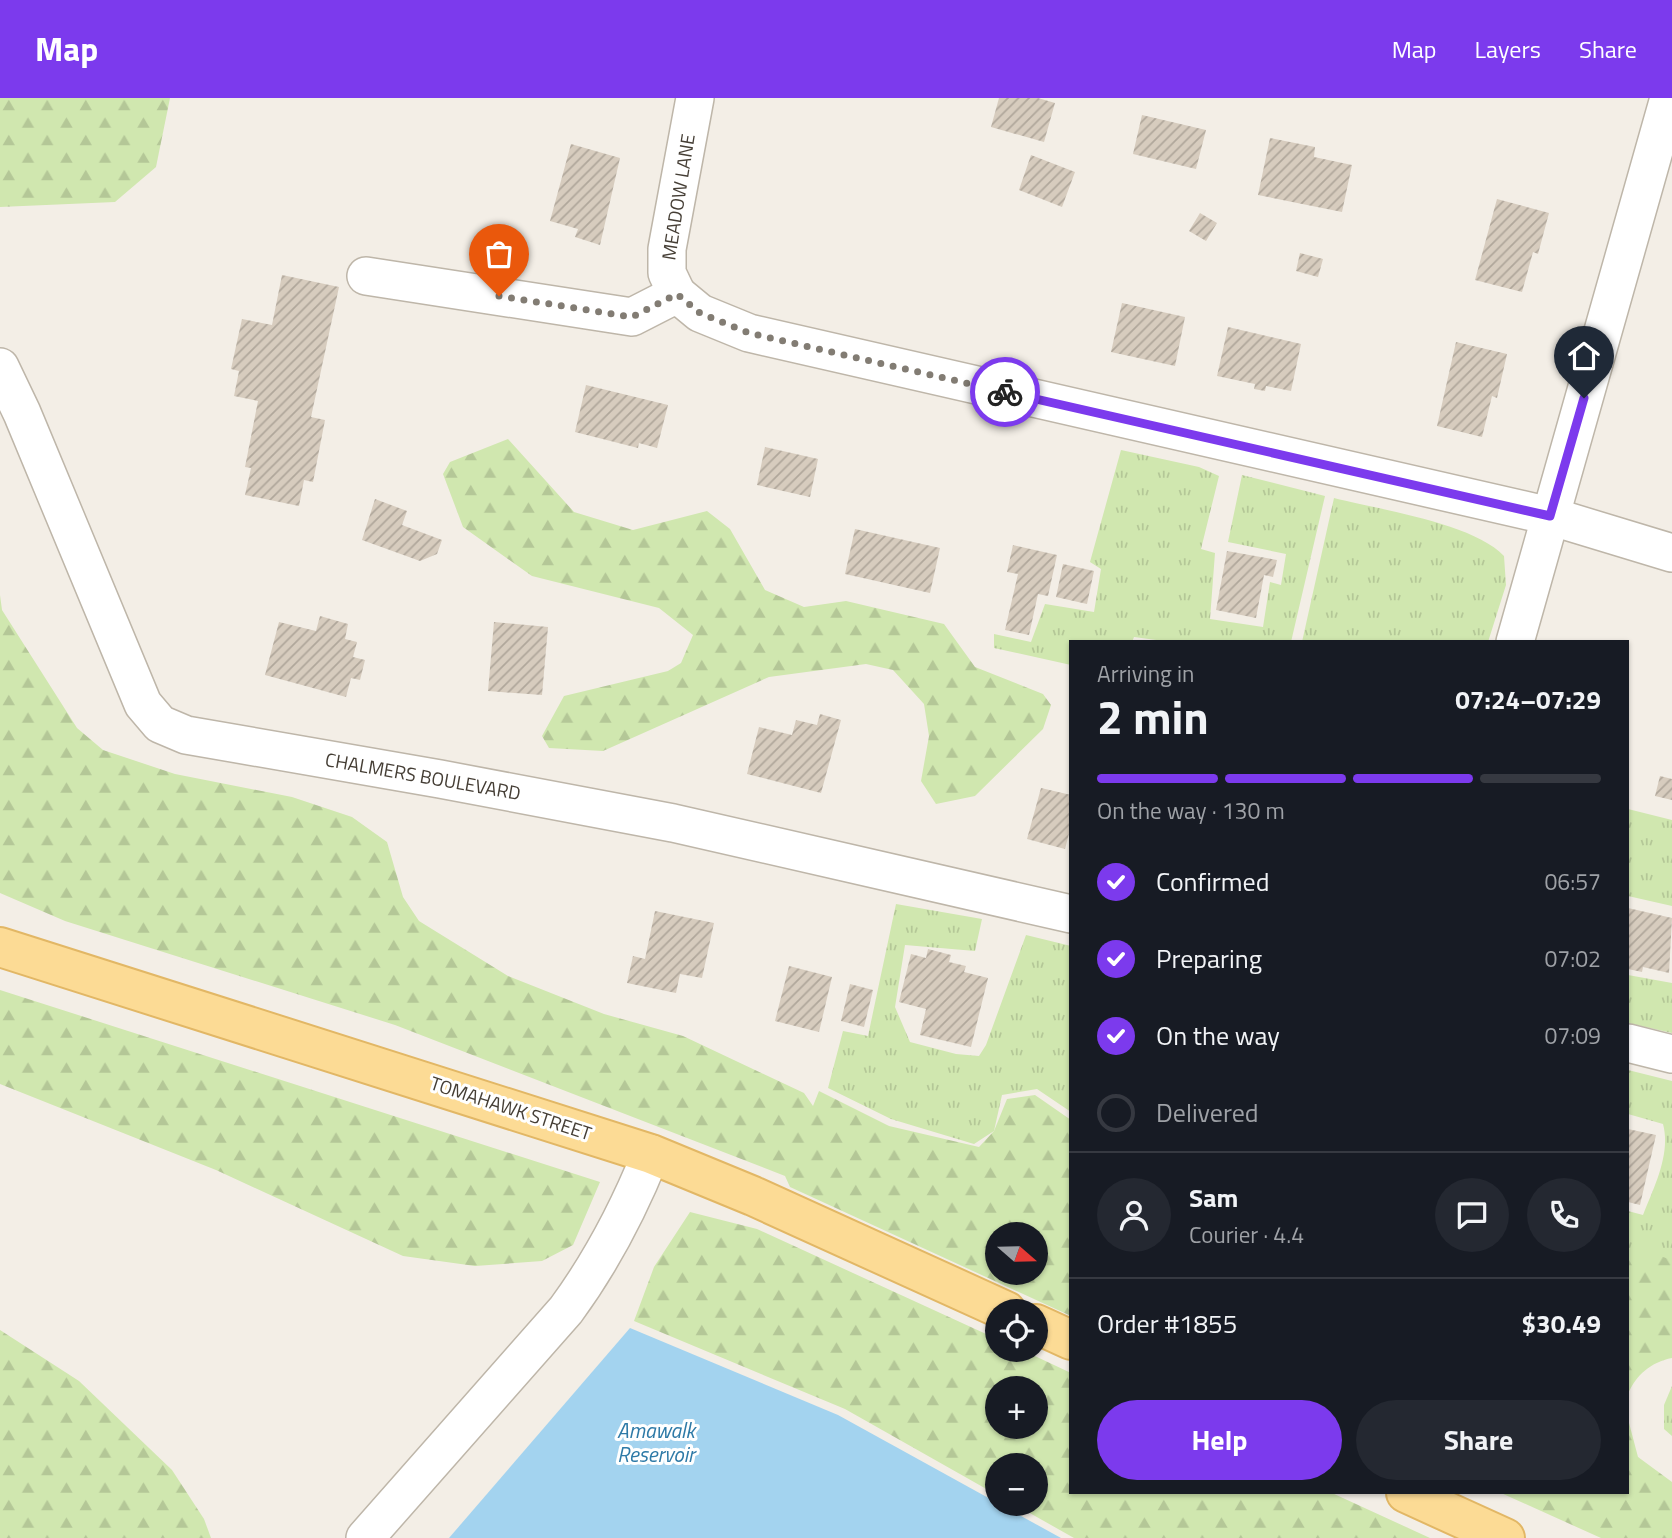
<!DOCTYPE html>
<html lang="en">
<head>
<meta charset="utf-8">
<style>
  :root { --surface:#171b24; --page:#242831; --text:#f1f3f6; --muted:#9ea1a6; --line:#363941; --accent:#7c3aed }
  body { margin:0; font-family:"Titillium Web",sans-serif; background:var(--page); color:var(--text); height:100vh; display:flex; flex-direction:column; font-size:26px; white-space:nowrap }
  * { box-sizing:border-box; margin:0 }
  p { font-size:23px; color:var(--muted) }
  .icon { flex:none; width:38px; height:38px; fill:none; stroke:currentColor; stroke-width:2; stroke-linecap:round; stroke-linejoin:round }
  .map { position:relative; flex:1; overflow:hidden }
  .sheet { position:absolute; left:1069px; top:542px; width:560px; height:854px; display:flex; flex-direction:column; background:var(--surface); border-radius:0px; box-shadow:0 2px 5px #0004 }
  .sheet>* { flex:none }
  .needle { width:46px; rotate:110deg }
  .buttons { position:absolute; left:985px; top:1124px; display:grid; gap:14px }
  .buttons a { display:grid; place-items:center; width:63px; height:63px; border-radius:50%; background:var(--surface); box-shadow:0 2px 5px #0004; font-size:35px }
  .pin { position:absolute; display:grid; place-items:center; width:60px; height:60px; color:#fff; margin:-72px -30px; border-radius:50% 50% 50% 0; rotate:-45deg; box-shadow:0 0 7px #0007 }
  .pin .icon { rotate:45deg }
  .courier { position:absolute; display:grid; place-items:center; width:70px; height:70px; margin:-35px; border:5px solid #7c3aed; border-radius:50%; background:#fff; color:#222; box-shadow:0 2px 9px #0007 }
  .headline em { font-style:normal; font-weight:700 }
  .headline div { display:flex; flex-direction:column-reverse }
  .headline { display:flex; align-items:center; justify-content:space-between; height:119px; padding:0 28px }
  h1 { font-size:46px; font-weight:700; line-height:52px }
  .bar { display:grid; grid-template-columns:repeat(4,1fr); gap:10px 7px; align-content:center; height:84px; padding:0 28px }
  .bar i { height:9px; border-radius:5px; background:var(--line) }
  .bar .current { background:var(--accent) }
  .bar p { grid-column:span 4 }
  .line { display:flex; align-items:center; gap:18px; padding:0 28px; border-top:2px solid var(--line) }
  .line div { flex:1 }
  .round { display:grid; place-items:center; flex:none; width:74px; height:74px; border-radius:37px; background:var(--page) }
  ol { padding:0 28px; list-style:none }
  li { display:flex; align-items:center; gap:21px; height:77px }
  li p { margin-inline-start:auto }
  li .icon { padding:7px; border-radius:50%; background:var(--accent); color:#fff; stroke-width:4 }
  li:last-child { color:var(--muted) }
  li i { width:38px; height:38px; border:4px solid var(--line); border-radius:50% }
  .action { display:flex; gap:14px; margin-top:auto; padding:14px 28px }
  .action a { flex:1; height:80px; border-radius:42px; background:var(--accent); color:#fff; font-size:28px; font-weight:700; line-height:80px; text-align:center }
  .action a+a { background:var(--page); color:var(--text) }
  header { display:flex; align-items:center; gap:42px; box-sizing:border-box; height:98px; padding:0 35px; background:var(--accent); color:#fff }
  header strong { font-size:33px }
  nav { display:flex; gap:38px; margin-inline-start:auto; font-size:24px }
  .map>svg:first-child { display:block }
  .grass { fill:url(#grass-tufts) }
  .forest { fill:url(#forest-firs); fill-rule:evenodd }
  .water { fill:#a3d3ef }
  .building { fill:url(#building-hatch) }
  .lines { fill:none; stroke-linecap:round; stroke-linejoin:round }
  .minor-casing { stroke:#beb6a9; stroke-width:40 }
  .major-casing { stroke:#e2b765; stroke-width:42 }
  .minor { stroke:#fff; stroke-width:37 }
  .major { stroke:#fcdb95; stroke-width:38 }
  .done { stroke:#827c73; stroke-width:7; stroke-dasharray:0 12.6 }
  .route { stroke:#7c3aed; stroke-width:9 }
  .labels { text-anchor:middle; stroke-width:6; stroke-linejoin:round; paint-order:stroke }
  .street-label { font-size:19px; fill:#453e35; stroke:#fff }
  .water-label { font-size:21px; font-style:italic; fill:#2e7aa7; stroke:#fff }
</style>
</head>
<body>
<header>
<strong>Map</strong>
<nav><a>Map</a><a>Layers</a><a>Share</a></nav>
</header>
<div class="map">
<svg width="1672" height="1440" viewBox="0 0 1672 1440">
  <defs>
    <pattern id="grass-tufts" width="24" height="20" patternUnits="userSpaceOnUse" patternTransform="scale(1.75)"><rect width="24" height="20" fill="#d0e7af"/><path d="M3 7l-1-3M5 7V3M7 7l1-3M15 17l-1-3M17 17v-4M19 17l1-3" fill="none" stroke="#b4c797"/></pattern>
    <pattern id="forest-firs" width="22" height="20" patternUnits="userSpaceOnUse" patternTransform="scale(1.75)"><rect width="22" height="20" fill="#d0e7af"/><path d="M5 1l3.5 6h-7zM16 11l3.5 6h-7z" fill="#b4c797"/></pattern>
    <pattern id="building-hatch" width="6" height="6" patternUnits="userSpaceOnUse" patternTransform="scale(1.75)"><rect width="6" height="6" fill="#d7ccbe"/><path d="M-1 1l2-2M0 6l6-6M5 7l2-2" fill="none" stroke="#b0a79b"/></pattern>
  </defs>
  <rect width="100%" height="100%" fill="#f3eee6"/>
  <g class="grass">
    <path d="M1121,352L1199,369L1219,378L1201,451L1215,455L1210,521L1263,529L1270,484L1281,487L1286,456L1228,444L1242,377L1325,398L1291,544H1171L1134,539L1132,544H1071V567L994,550V536L1031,544L1045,506L1094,514L1101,471L1090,464Z"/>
    <path d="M1334,400C1381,412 1473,425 1504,458L1506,487L1488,544H1302Z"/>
    <path d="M1628,711L1672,722V808L1628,798Z"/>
    <path d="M896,806L982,821L975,853L905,847L895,909L910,944L956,956L979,958L986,947L1026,837L1071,848V1014L1037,991L1002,997L994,1033L974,1046L891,1021L828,990L843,933L868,938Z"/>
    <path d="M1628,877L1672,885V935L1628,925Z"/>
    <path d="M1628,972L1672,983V1188L1628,1175V1113L1643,1117C1654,1089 1671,1056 1663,1026L1628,1016Z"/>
    <path d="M1672,1288V1338L1664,1331V1307Z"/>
  </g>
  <g class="forest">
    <path d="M0,0H170L156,69L115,104L0,109Z"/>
    <path d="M508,341L574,414L633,432L707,413L730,431L765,492L804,509L846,503L944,526L975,569L1043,596L1051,607L1043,631L975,698L936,706L921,683L929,638L924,606L893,572L866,566L769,579L603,653L549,650L542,638L564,598L668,573L681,565L693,537L659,510L532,478L463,429L443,376L450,364Z"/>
    <path d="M0,497L2,512L77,630L103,652L175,676L292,699L352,719L387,744L403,799L419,823L508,878L604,916L683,938L804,995L813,1008L819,993L889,1028L979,1049L994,1033L1007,1001L1035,997L1071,1022V1218L790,1089L785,1078L395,927L65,823L0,795ZM998,1136H1036V1174H998Z"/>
    <path d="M0,892L600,1084L573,1147L542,1163L475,1168L403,1158L216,1072L0,986Z"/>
    <path d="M690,1114L757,1131L997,1241L998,1251H1020L1071,1275V1395H1332L1430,1440H1074L1012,1405H1036V1367H998L997,1397L845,1311L634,1223L654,1169ZM998,1290H1036V1328H998Z"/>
    <path d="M1628,1152H1642L1672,1162V1260C1651,1264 1636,1277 1628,1296Z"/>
    <path d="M0,1232L79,1283L172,1372L204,1421L211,1440H0Z"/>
    <path d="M1628,1321L1638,1359L1672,1384V1440H1601L1501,1395H1628Z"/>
  </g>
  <path class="water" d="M630,1230L838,1317L1061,1440H449Z"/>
  <g class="building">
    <path d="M999,0H1038L1055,5L1044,44L991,29Z"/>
    <path d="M1142,17L1206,32L1196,71L1133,56Z"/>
    <path d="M1270,40L1315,49L1314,59L1352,67L1342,114L1258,97Z"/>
    <path d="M571,46L620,60L600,147L575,139L578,131L550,123Z"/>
    <path d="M1031,57L1075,74L1062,109L1019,92Z"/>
    <path d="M1497,101L1549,115L1538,156L1533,154L1522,194L1475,182Z"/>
    <path d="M1200,115L1217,125L1206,143L1189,133Z"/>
    <path d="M1300,155L1323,161L1318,179L1296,173Z"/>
    <path d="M282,177L339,189L311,319L325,322L313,384L304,382L299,408L245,397L251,370L245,369L258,303L234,298L239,273L231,271L242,221L272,227Z"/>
    <path d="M1122,205L1185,219L1175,268L1111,254Z"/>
    <path d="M1228,229L1301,246L1291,293L1266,288L1265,293L1254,291L1255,286L1217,278Z"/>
    <path d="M1456,244L1507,256L1497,300L1492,298L1482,339L1437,328Z"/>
    <path d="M586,287L668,307L657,350L639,345L638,350L575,334Z"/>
    <path d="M765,349L818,361L810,399L757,387Z"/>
    <path d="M375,401L407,413L402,427L442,442L437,456L420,463L362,442Z"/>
    <path d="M855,431L940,450L930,495L845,476Z"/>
    <path d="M1013,447L1057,457L1048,498L1038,496L1029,537L1005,532L1018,476L1007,474Z"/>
    <path d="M1227,453L1277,462L1273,479L1264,477L1256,520L1216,512Z"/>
    <path d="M1063,466L1094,473L1087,506L1056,499Z"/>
    <path d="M320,518L348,526L345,541L357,544L353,559L365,562L360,582L351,580L346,599L265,577L279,524L316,533Z"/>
    <path d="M494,524L548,529L542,597L488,593Z"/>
    <path d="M820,616L841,622L821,695L747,676L759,629L792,637L796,622L817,627Z"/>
    <path d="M1660,678L1672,681V702L1655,698Z"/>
    <path d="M1041,690L1071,697V728L1065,751L1027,741Z"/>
    <path d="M1628,810L1672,820L1669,875L1643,869L1642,874L1628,871Z"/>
    <path d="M655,813L714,825L702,880L680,876L676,895L627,885L633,858L645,861Z"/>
    <path d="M928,851L951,857L949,864L966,868L964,874L988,880L971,949L920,937L926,911L899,904L911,856L926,860Z"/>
    <path d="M789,868L832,879L819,934L775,923Z"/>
    <path d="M850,886L873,892L864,929L841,923Z"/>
    <path d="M1628,1031L1656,1037L1640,1107L1628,1104Z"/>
  </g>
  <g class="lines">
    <defs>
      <g id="minor">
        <path d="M366,178L632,219L677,196L700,215L749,235L1550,418L1672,455"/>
        <path d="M677,196L667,175V151L695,0"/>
        <path d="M0,269L22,315L143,606L160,626L186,637L440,681L673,725L1071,816"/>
        <path d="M1515,544L1669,0"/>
        <path d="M1628,945L1672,956"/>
        <path d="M365,1440L566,1212C602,1163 628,1113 651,1056"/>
      </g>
      <g id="major">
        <path d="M0,849L651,1056L753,1098L1006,1213"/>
        <path d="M1036,1226L1071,1242"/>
        <path d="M1406,1395L1505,1440"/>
      </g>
    </defs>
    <use href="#minor" class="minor-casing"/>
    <use href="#major" class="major-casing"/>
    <use href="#minor" class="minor"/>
    <use href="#major" class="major"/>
  </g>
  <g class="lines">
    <path class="done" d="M499,198L632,219L677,196L700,215L749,235L1005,294"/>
    <path class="route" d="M1005,294L1550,418L1584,300"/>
  </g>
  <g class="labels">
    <g class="street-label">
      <text transform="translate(678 99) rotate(-81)" y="7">MEADOW LANE</text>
      <text transform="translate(423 678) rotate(10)" y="7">CHALMERS BOULEVARD</text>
      <text transform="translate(511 1010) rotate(18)" y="7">TOMAHAWK STREET</text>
    </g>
    <g class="water-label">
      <text x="656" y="1340">Amawalk<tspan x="656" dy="24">Reservoir</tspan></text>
    </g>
  </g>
</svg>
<div class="buttons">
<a><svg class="needle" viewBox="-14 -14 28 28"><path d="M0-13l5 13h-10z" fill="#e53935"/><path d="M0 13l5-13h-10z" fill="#9ea1a6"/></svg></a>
<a><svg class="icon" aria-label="locate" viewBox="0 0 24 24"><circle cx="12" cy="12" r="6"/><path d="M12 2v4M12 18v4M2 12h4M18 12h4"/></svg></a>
<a>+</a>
<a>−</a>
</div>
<div class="pin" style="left:499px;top:198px;background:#ea580c"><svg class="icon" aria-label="bag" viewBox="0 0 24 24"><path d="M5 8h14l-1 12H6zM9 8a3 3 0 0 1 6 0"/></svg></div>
<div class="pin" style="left:1584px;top:300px;background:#1f2937"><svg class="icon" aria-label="home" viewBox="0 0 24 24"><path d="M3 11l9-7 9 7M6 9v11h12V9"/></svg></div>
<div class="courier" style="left:1005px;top:294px"><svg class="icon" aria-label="bike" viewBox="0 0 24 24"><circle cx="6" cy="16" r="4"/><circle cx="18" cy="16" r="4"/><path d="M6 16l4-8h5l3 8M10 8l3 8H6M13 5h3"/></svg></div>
<section class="sheet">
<div class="headline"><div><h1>2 min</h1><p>Arriving in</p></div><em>07:24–07:29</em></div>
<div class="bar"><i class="current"></i><i class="current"></i><i class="current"></i><i></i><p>On the way · 130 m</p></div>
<ol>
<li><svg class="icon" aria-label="check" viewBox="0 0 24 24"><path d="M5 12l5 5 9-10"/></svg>Confirmed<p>06:57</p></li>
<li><svg class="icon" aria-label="check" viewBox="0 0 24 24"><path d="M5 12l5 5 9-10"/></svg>Preparing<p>07:02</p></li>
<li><svg class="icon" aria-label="check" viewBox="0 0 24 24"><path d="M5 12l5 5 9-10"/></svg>On the way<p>07:09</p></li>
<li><i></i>Delivered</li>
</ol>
<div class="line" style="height:126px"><a class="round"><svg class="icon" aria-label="person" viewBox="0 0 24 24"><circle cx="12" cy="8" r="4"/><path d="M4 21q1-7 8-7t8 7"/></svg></a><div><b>Sam</b><p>Courier · 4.4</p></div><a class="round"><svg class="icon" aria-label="chat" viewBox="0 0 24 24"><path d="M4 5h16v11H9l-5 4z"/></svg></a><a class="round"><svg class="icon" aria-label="phone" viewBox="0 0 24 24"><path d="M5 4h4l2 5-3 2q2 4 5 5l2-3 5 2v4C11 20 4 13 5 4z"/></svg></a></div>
<div class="line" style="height:91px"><div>Order #1855</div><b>$30.49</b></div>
<div class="action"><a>Help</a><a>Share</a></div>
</section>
</div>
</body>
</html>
